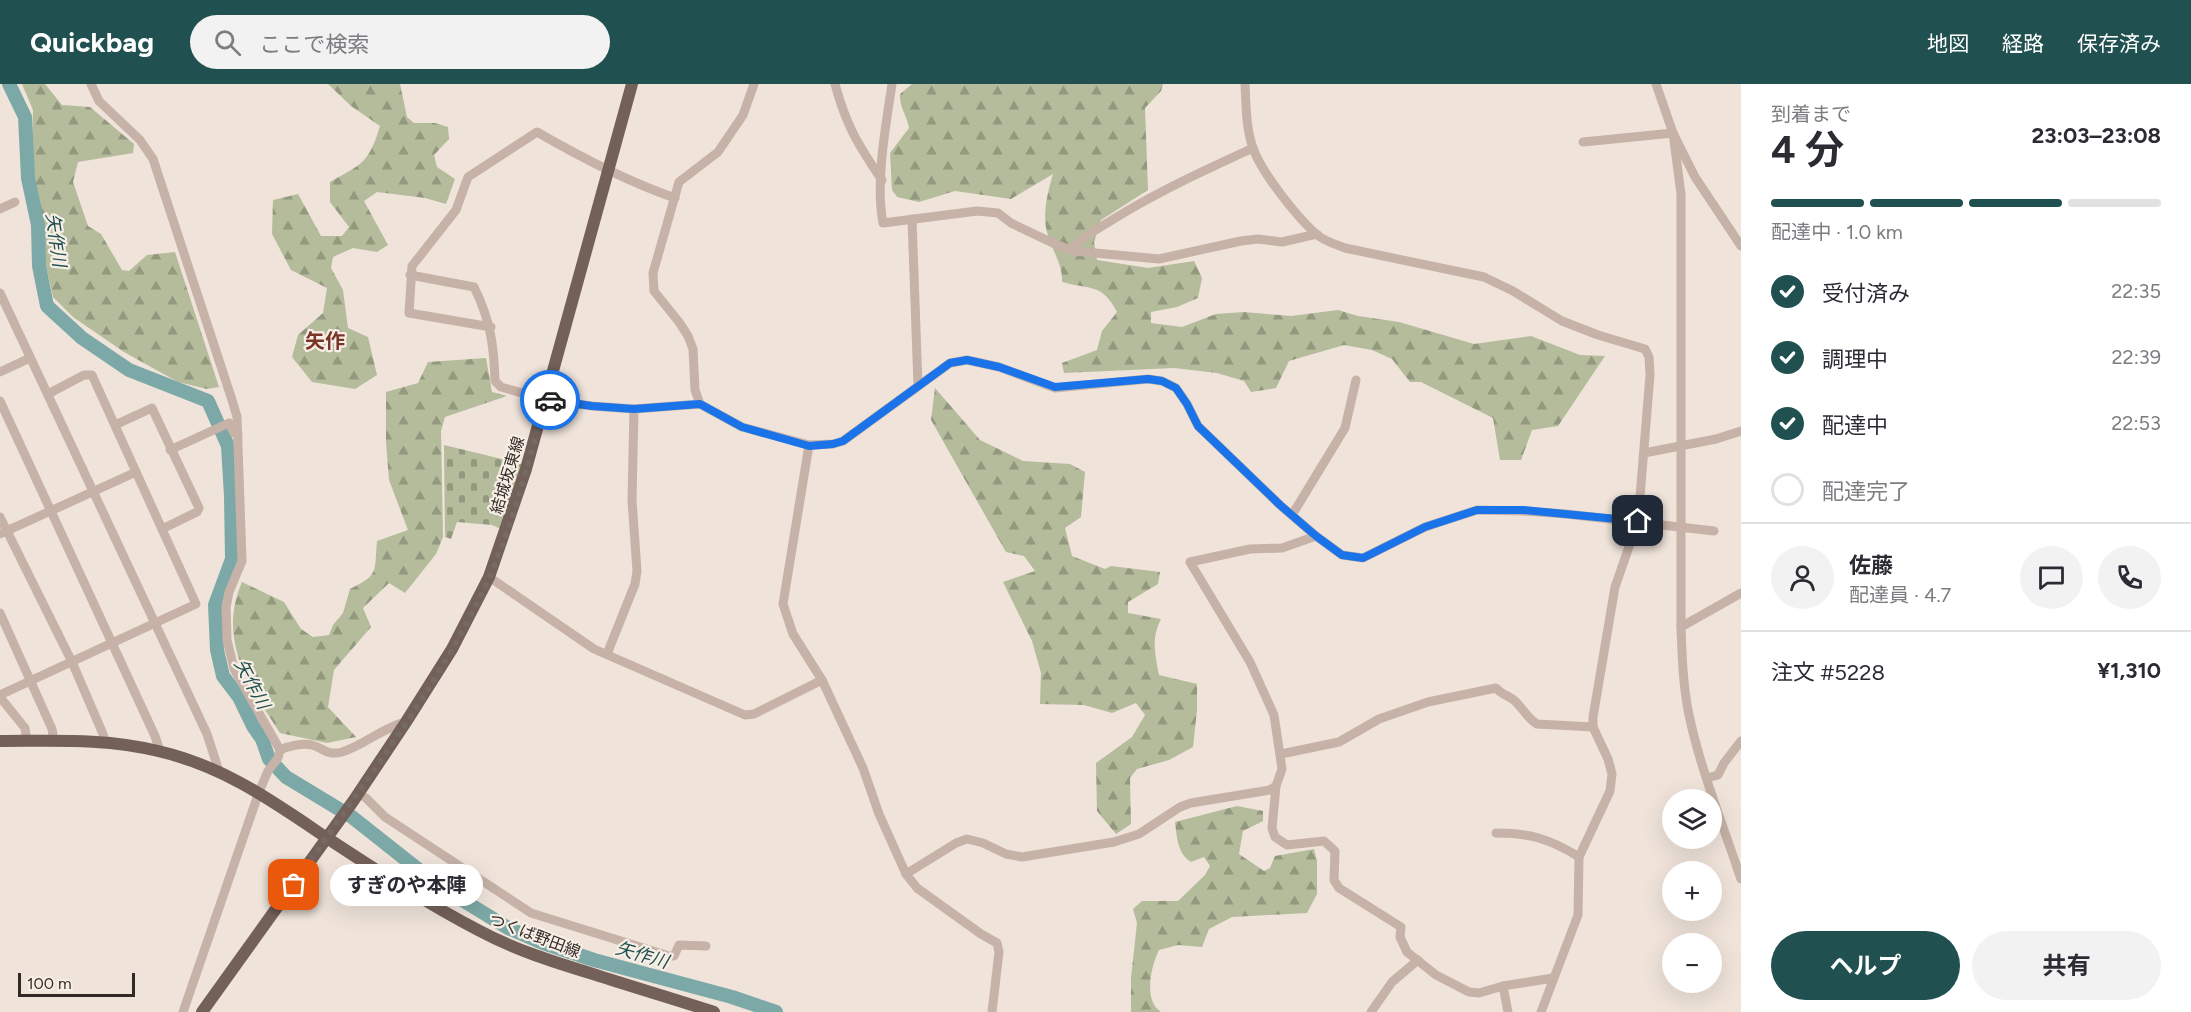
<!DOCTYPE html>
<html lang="ja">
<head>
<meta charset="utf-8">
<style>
  :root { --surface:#fff; --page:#f2f2f3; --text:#2b2b33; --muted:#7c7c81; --line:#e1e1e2; --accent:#20504f }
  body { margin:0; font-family:Figtree,"Noto Sans JP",sans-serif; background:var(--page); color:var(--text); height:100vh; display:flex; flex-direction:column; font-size:22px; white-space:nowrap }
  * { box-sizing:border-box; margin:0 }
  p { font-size:20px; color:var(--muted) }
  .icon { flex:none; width:33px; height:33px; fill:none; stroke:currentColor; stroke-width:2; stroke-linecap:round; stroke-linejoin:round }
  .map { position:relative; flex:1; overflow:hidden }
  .side { display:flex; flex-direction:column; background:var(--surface); width:450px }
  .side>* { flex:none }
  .controls { position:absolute; left:1662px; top:705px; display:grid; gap:12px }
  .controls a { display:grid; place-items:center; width:60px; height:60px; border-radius:50%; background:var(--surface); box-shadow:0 6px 24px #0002; font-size:30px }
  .scale { position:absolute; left:18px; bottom:15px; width:117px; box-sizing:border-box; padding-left:6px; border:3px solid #332a27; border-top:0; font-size:16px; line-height:21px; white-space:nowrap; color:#332a27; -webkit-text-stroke:4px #f7eee6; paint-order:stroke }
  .pin { position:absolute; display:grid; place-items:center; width:51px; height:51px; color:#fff; margin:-26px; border-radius:12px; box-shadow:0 3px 9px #0006 }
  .courier { position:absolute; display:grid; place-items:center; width:60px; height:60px; margin:-30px; border:4px solid #1a73e8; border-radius:50%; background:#fff; color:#222; box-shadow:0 2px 8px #0007 }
  .bubble { position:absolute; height:42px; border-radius:21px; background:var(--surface); box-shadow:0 6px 24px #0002; font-size:20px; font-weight:700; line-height:42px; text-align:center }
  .overview em { font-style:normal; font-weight:700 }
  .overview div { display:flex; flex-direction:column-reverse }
  .overview { display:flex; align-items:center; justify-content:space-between; height:102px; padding:0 30px }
  h1 { font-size:39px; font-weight:700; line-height:45px }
  .bar { display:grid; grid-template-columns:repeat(4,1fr); gap:9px 6px; align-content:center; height:72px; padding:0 30px }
  .bar i { height:8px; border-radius:4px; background:var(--line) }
  .bar .active { background:var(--accent) }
  .bar p { grid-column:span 4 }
  .line { display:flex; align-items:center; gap:15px; padding:0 30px; border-top:2px solid var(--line) }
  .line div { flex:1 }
  .round { display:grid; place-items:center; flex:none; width:63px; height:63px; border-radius:32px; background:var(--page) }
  ol { padding:0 30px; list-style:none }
  li { display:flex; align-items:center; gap:18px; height:66px }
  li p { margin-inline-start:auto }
  li .icon { padding:6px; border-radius:50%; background:var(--accent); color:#fff; stroke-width:4 }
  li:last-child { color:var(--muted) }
  li i { width:33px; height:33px; border:3px solid var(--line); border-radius:50% }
  .primary-button { display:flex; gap:12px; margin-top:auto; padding:12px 30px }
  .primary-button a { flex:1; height:69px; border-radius:36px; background:var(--accent); color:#fff; font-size:24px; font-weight:700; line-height:69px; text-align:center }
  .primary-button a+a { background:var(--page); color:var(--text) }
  header { display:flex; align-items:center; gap:36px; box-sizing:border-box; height:84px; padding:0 30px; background:var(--accent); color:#fff }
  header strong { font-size:28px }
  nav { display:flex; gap:33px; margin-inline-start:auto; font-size:21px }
  .search { width:420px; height:54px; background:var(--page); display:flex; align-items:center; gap:15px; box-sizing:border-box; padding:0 21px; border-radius:33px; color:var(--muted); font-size:22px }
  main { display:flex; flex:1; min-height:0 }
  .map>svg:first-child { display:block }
  .forest { fill:url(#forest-firs) }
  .cemetery { fill:url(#cemetery-stones) }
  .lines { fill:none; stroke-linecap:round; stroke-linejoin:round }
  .river { stroke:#7ca9a7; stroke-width:14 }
  .minor { stroke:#c6b2a7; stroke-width:9 }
  .major { stroke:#736059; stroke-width:12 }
  .done { stroke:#756b66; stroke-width:6; stroke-dasharray:0 10.8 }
  .route { stroke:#1a73e8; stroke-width:8 }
  .labels { text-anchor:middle; stroke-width:4.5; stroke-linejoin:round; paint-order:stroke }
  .street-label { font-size:16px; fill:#332a27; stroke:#f7eee6 }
  .water-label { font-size:18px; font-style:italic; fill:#20504f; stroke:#f7eee6 }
  .quarter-label { font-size:20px; font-weight:bold; fill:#7a3427; stroke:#f7eee6 }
</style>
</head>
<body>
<header>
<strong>Quickbag</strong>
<div class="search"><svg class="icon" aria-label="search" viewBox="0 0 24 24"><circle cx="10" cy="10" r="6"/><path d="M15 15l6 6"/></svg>ここで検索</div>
<nav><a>地図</a><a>経路</a><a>保存済み</a></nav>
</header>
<main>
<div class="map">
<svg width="1741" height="928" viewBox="0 0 1741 928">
  <defs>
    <pattern id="forest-firs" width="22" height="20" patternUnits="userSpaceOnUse" patternTransform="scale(1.5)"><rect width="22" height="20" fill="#b4bc9b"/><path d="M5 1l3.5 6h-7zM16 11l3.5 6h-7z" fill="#93997e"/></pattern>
    <pattern id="cemetery-stones" width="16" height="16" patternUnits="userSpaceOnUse" patternTransform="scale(1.5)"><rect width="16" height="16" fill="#b4bc9b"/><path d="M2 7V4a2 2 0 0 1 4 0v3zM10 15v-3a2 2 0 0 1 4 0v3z" fill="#93997e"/></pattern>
  </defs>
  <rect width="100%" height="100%" fill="#efe3da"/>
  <g class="forest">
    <path d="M22,0H45L62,21L90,23L134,60L133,69L78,78L73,98L88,142L101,150L122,186L129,187L147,171L175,168L219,303L207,305L178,298L124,268L73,233L53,213L45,178L31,92L33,26Z"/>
    <path d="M328,0H400L407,33L414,39H435L448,43L449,55L434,71L437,83L455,95L446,120L425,114L377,108L364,117L388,161L377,168L353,164L333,173L331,184L343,206L348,244L368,253L377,291L355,305L312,298L292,273L298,251L323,229L327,204L291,186L272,150L273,116L298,110L321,152H342L349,143L330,118V98C362,80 369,79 380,42L351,22Z"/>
    <path d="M912,0H1163L1161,7L1145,24L1148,106L1101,136L1094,158L1097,176L1148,184L1194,177L1202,194L1198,214L1177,223L1151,228V239L1182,243L1216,230L1244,228L1291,232L1338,226L1358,232L1399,238L1474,260L1531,252L1580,271L1605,272L1558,342L1532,346L1521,376H1500L1493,334L1421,298H1410L1392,275L1372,266L1344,261L1289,277L1276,304L1251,308L1244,297L1217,289L1174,284L1064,289L1062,279L1097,266L1102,247L1117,228C1102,199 1091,206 1062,198C1063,180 1051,165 1047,148C1042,130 1048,107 1053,90L1011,115L955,107L919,118L897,113L892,106L890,69L909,44C907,31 899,23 900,10Z"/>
    <path d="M486,274L492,308L507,312L445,333L441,347L443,453L436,470L405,509L389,499L363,524L371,543L334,586L328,623L356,653L327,659L280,649C249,601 217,557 242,498L284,518L301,545L313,553L329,551L333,541L343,529L350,505C380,490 374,488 377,457L408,446L389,396L386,358V308L418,299L428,278Z"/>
    <path d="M935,304L980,356L1023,377L1070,380L1085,388L1081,433L1065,444L1072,472L1105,485L1111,482L1160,488L1158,500L1128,518V529L1161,535C1151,554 1155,570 1159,591L1197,600V626L1193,663L1169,676L1137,685L1130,694L1131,740L1116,750L1097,727L1096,679L1132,653L1145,631L1136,619L1112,629L1084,621L1040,620L1041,589L1032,557L1003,498L1035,487L1024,472L1006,468L931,336Z"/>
    <path d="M1237,722L1263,727V737L1243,747L1239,770L1264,787L1270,784L1275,772L1314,765L1317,777V810L1307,829L1232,833L1209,845L1202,863L1178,861L1159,866C1151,882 1143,917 1161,928H1131V894L1137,839L1133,825L1142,817H1178L1205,791L1210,782L1204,773L1191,778C1177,769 1177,753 1175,738Z"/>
  </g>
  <path class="cemetery" d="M444,361L522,380L501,445L492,441L457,438L451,455L445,453Z"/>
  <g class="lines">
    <path class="river" d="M9,0L25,33L28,94L38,141L39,182L47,222L82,254L129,286L208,317L228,362L231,412L232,475L215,521L217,566L223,592L239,613L253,642L262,655L269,675L286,693L352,733L438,801L508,844L543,859L594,876L732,913L776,928"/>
    <g class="minor">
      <path d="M91,0L99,17L140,56L153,75L233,319L237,333L242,477L229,508L226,523L227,556L234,585L280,666L278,674L268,687L259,708L183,928"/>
      <path d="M835,0C846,41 858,61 882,96"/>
      <path d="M892,0C886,41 875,98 883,139L977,127L998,129L1011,139L1057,161L1074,167L1159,175L1241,157L1258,155L1282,158L1317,150"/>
      <path d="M1245,0C1246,20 1246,45 1253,64C1261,88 1297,133 1316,150C1324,157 1334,160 1345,164L1484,193L1513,207L1562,237L1598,251L1645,265L1649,273L1650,291L1638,437L1615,503L1593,633V643L1608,675L1612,690L1610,707L1579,773L1578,831L1541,928"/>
      <path d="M1656,0L1673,49L1681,110V543C1682,572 1683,602 1689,631C1701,687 1723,741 1741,795"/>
      <path d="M1583,58L1673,49L1695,93L1741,162"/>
      <path d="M0,125L15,118"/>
      <path d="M912,135L918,301"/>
      <path d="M1071,165C1082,152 1098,145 1112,136C1157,108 1205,86 1253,64"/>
      <path d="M410,191L474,203C490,235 494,261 495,297L501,303L546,316L592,322L634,325L700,320L742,343L809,361L833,360L843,357L950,279L967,276L999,283L1055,304L1148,295L1162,297L1176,304L1187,320L1198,342L1280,421L1316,452L1342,471L1363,474L1425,443L1477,426L1523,427L1566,430L1714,447"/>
      <path d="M0,209L207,650L219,687"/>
      <path d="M491,243L409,229L412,182L456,126L468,93L537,48C582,74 626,97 675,114"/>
      <path d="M0,288L30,274"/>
      <path d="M0,317L155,652L160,667"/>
      <path d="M700,320L695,306L693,265L688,252L679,238L654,207L653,189L679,98L718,68L743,31L754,0"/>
      <path d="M115,341L152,324L199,424L197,428L162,445"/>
      <path d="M809,361L783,520L793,550L822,596L863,684L879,730L906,790L917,804L981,850L997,859L999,868L992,928"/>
      <path d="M170,366L229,339L234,349L238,351"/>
      <path d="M1644,369L1716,355L1741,347"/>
      <path d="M1292,431L1345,344L1356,296"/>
      <path d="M0,433L72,578L103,650L105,658"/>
      <path d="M0,450L136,388"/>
      <path d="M1316,452L1282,464L1250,465L1190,478L1250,578L1274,631L1282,685L1276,702L1272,744L1275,753L1287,761L1324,757L1335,767L1334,796L1339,804L1401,843L1400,853L1407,868L1436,891L1469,908L1479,909L1503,902L1553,894"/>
      <path d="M489,493L594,565L745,631L754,630L822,596"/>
      <path d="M0,529L52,645L54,656"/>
      <path d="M1681,543L1741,509"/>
      <path d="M607,570L635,500L637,487L632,416L634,325"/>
      <path d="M0,611L196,520L92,291H84L48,310"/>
      <path d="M0,613L25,644L27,657"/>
      <path d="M280,666C288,662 302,659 312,661C324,664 326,672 342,668C365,661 383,643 406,638"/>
      <path d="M1281,670L1339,658L1379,635L1428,618L1496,604C1502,611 1510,612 1516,618C1524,626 1528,635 1537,640L1593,643"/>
      <path d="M1707,694L1718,691L1724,679L1741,657"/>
      <path d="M358,709L366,714L385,733L531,829L669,872H674L679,861L706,862"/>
      <path d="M1496,749C1530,749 1550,755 1579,773"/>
      <path d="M906,790L956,759L967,755L983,759L1006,770L1022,773L1114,758L1139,750L1180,723L1191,719L1270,706L1276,702"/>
      <path d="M1503,902L1508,928"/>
      <path d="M1371,928L1392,898L1418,876"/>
    </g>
    <g class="major">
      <path d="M0,657C54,657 106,654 158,667C224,682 272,717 327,754C376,786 426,819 478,846C515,866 554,878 593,890C633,903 674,915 714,928"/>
      <path d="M202,928L354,716L406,638L452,565L489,493L526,385L632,0"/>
    </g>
  </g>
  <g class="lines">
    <path class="done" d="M294,801C361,701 439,604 489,494C514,437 529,375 546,316H550"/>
    <path class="route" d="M550,316L592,322L634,325L700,320L742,343L809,362L833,360L843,357L950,279L967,276L999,283L1055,303L1148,295L1162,297L1176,304L1187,320L1198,342L1280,421L1316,452L1342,471L1363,474L1425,443L1477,426H1523L1638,437"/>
  </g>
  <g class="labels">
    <g class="street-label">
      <text transform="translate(507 391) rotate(-73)" y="6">結城坂東線</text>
      <text transform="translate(535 851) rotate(21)" y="6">つくば野田線</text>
    </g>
    <g class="water-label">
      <text transform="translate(56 156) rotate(82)" y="6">矢作川</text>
      <text transform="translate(252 600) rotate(62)" y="6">矢作川</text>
      <text transform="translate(642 871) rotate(16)" y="6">矢作川</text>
    </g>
    <g class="quarter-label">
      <text x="325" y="264">矢作</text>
    </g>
  </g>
</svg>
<div class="controls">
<a><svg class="icon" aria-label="layers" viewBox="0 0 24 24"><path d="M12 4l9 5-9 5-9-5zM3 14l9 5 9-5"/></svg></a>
<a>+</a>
<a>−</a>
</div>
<div class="scale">100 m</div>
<div class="pin" style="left:294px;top:801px;background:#ea580c"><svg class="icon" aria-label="bag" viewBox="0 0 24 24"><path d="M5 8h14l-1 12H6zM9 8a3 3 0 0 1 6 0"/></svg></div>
<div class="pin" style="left:1638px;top:437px;background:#1f2937"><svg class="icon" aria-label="home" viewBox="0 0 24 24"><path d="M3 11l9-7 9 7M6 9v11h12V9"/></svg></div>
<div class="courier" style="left:550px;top:316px"><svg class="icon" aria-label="car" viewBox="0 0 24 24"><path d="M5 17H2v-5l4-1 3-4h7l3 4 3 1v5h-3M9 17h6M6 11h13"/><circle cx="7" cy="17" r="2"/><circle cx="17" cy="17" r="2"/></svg></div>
<div class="bubble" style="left:330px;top:780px;width:153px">すぎのや本陣</div>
</div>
<section class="side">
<div class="overview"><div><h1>4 分</h1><p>到着まで</p></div><em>23:03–23:08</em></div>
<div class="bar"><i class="active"></i><i class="active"></i><i class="active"></i><i></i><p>配達中 · 1.0 km</p></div>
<ol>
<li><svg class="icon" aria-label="check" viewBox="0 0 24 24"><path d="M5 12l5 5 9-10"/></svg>受付済み<p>22:35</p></li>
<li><svg class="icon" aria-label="check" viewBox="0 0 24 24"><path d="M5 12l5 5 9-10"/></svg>調理中<p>22:39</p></li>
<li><svg class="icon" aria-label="check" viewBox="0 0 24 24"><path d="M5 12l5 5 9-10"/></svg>配達中<p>22:53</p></li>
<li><i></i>配達完了</li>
</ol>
<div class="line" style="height:108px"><a class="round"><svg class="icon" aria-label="person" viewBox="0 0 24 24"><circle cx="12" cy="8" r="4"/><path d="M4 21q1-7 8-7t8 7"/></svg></a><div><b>佐藤</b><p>配達員 · 4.7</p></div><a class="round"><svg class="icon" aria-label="chat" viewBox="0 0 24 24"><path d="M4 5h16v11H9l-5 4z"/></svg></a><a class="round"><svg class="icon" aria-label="phone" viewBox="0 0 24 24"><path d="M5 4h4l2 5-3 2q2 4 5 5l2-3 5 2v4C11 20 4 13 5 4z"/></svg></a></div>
<div class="line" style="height:78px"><div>注文 #5228</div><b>¥1,310</b></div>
<div class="primary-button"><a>ヘルプ</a><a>共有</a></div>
</section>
</main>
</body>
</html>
